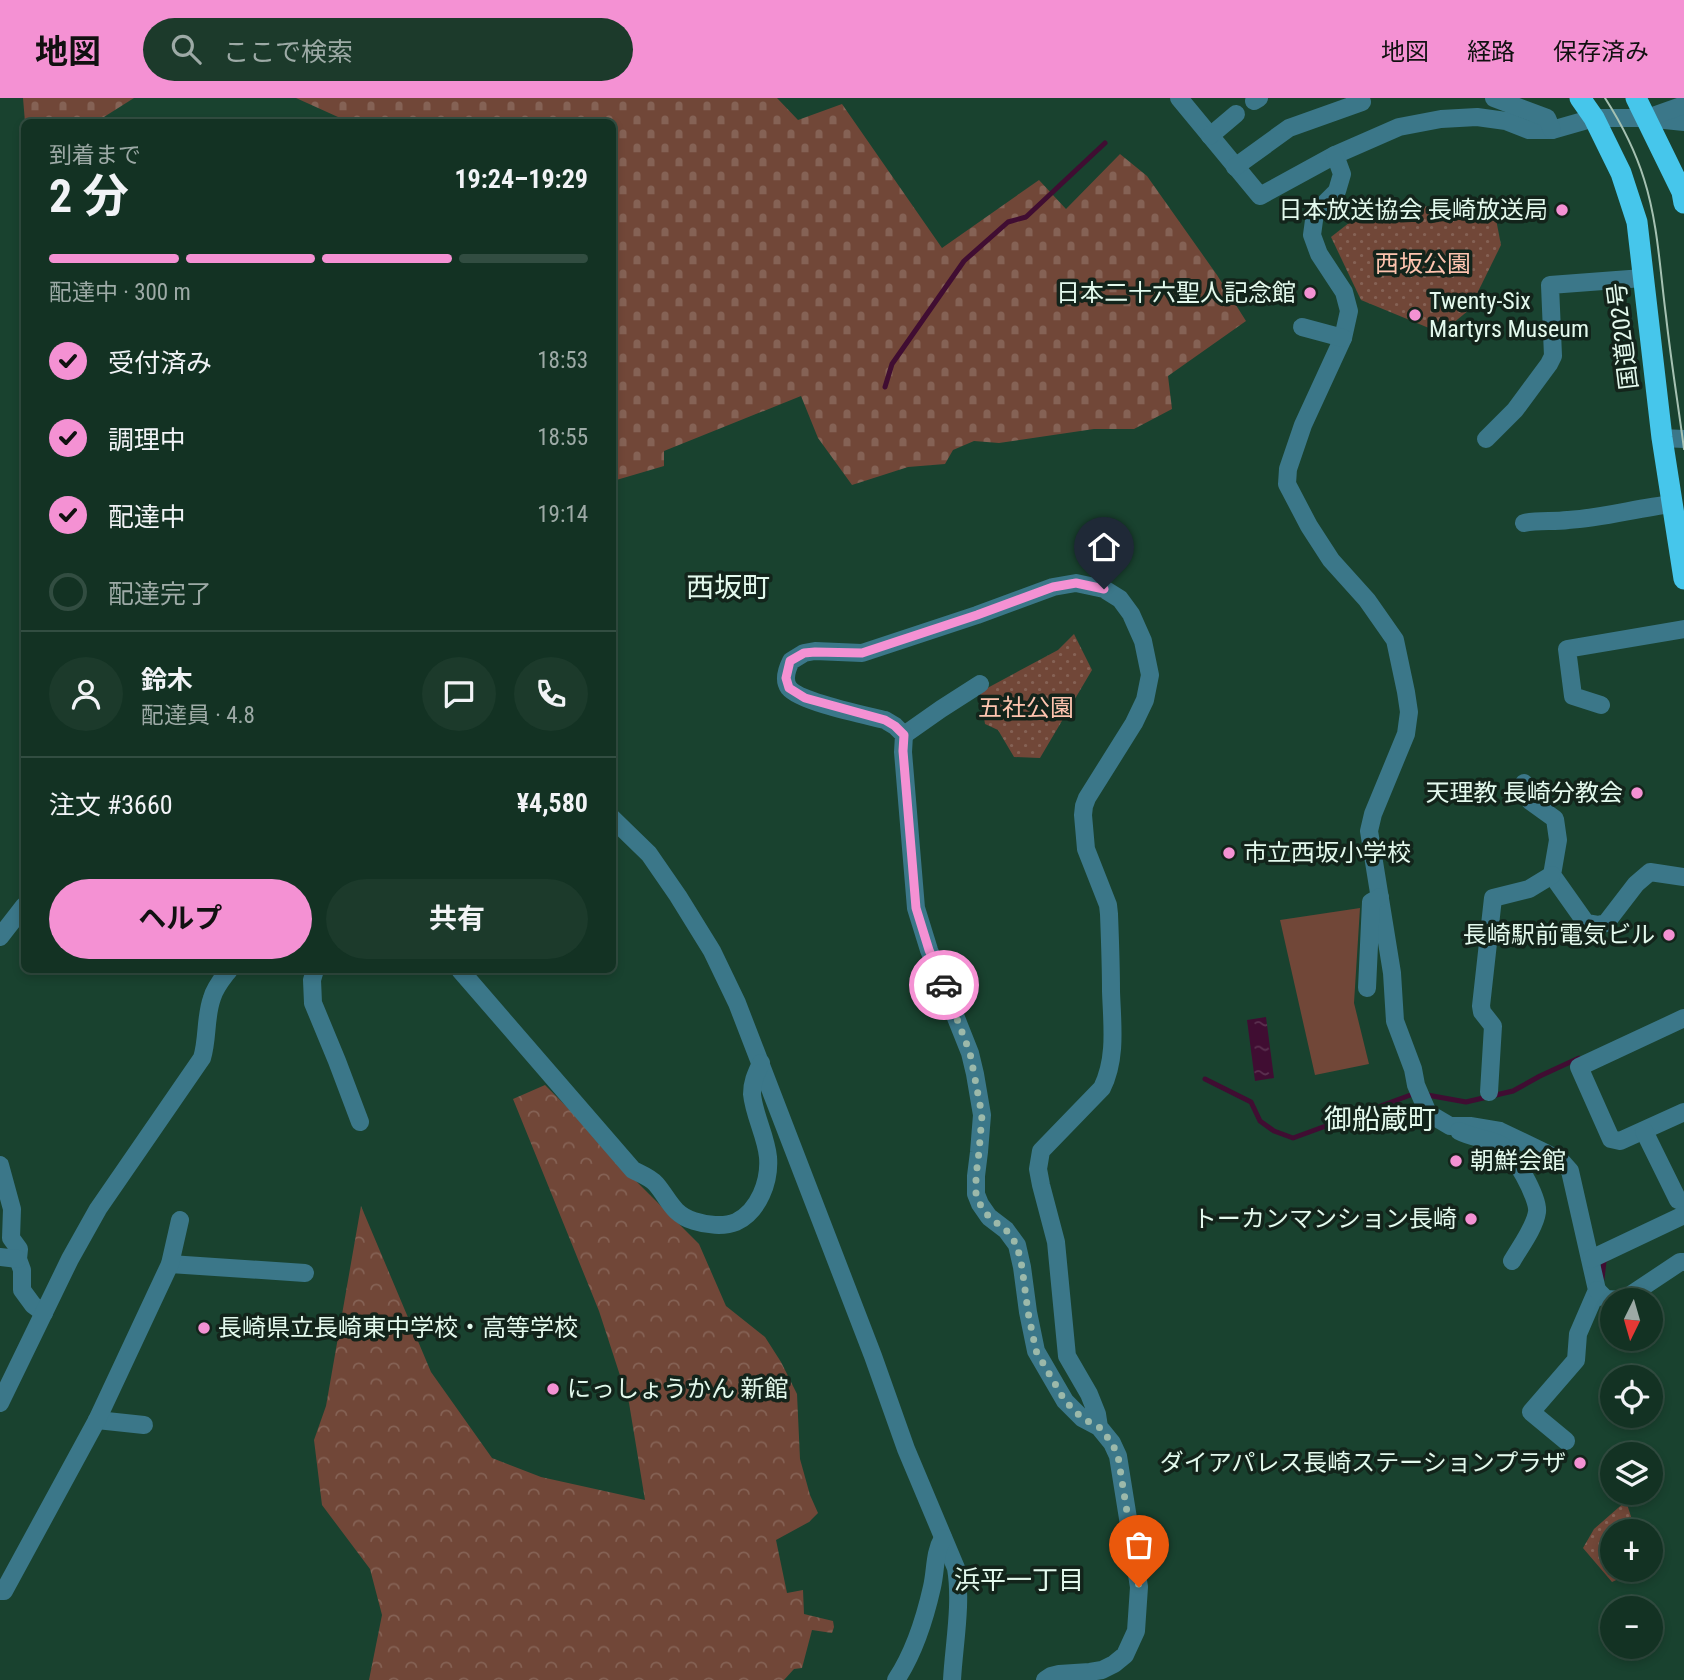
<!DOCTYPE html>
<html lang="ja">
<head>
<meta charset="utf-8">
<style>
  :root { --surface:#133223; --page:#1c3a2b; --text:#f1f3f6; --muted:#9daaa6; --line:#324d41; --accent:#f491d3 }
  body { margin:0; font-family:"Roboto Condensed","Noto Sans JP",sans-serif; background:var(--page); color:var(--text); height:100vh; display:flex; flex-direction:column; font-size:26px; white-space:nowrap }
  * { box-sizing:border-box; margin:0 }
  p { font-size:23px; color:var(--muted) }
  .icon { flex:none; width:38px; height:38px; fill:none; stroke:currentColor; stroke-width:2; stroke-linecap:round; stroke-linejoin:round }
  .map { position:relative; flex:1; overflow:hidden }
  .drawer { position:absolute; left:21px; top:21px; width:595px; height:854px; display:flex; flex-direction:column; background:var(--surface); border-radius:10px; box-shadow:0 4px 10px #0003,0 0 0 2px var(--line) }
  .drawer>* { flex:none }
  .needle { width:46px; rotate:185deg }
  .fabs { position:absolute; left:1600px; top:1190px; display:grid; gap:14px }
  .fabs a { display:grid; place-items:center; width:63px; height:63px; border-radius:50%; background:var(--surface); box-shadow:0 4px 10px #0003,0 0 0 2px var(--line); font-size:35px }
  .pin { position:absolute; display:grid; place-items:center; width:60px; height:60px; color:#fff; margin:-72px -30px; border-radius:50% 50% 50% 0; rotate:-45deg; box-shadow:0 0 7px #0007 }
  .pin .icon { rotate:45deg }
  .courier { position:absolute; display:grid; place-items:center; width:70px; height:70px; margin:-35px; border:5px solid #f491d3; border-radius:50%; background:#fff; color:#222; box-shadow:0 2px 9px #0007 }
  .headline em { font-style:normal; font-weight:700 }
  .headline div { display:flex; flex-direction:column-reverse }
  .headline { display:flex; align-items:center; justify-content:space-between; height:119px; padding:0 28px }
  h1 { font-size:46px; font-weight:700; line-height:52px }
  .bar { display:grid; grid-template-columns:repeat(4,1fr); gap:10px 7px; align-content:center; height:84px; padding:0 28px }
  .bar i { height:9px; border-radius:5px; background:var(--line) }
  .bar .selected { background:var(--accent) }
  .bar p { grid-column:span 4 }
  .line { display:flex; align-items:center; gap:18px; padding:0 28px; border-top:2px solid var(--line) }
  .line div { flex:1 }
  .round { display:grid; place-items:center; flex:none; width:74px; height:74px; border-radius:37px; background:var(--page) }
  ol { padding:0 28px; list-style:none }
  li { display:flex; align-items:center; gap:21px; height:77px }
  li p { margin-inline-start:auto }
  li .icon { padding:7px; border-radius:50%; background:var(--accent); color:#111; stroke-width:4 }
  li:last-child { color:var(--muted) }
  li i { width:38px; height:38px; border:4px solid var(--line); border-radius:50% }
  .primary-button { display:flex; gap:14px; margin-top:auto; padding:14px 28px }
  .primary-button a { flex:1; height:80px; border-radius:42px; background:var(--accent); color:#111; font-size:28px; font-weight:700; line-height:80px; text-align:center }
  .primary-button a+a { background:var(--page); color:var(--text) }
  header { display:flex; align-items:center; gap:42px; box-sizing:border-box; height:98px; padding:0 35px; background:var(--accent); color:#111 }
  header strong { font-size:33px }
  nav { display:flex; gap:38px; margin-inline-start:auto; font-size:24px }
  .search { width:490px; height:63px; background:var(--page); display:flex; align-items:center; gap:18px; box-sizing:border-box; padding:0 24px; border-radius:38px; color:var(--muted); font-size:26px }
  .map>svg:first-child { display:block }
  .grass { fill:url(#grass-dots) }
  .forest { fill:url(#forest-crowns) }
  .cemetery { fill:url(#cemetery-stones) }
  .garden { fill:#714738 }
  .water { fill:url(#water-ripples) }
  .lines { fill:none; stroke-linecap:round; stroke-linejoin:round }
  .stream { stroke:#400d32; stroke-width:5 }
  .minor { stroke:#3b7789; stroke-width:18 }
  .highway { stroke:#46c6eb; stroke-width:21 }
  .tram { stroke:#a5c1b2; stroke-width:2 }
  .done { stroke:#9cb9aa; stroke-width:7; stroke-dasharray:0 12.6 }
  .route { stroke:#f491d3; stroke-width:9 }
  .poi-dot { fill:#f491d3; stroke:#13241b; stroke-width:2.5 }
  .labels { text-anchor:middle; stroke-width:7; stroke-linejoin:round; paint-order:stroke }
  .poi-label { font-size:24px; fill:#e3f9ed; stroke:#13241b; text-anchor:end }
  .park-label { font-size:24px; fill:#fec4af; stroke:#13241b }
  .street-label { font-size:24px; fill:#e3f9ed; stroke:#13241b }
  .neighbourhood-label { font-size:26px; fill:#e3f9ed; stroke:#13241b }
  .quarter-label { font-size:28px; fill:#e3f9ed; stroke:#13241b }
</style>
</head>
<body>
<header>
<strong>地図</strong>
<div class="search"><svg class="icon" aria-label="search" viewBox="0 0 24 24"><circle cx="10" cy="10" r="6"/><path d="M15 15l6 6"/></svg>ここで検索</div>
<nav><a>地図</a><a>経路</a><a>保存済み</a></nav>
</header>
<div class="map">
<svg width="1684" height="1582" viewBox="0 0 1684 1582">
  <defs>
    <pattern id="grass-dots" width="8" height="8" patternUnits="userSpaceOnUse" patternTransform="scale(1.75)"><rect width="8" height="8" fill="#714738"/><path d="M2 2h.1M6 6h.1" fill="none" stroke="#856255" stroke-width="1.8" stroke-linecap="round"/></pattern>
    <pattern id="forest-crowns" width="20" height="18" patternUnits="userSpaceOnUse" patternTransform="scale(1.75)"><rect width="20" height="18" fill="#714738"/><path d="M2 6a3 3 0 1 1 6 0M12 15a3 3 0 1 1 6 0" fill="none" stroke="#856255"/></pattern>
    <pattern id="cemetery-stones" width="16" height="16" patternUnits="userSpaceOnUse" patternTransform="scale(1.75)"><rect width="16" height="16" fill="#714738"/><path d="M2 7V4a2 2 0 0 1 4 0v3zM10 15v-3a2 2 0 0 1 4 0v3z" fill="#856255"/></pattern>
    <pattern id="water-ripples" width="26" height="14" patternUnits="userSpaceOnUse" patternTransform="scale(1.75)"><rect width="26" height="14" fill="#400d32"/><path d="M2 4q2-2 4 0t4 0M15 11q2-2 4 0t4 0" fill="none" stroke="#5b3150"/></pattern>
  </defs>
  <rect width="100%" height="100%" fill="#19422f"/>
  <g class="grass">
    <path d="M1377,103L1495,116L1501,147L1469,212L1441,235L1361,202L1331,139Z"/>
    <path d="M1074,536L1092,572L1040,660L1014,659L998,632L985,626L980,594L1058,552Z"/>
    <path d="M1626,1403L1633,1425L1632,1433H1612V1472H1626L1625,1478L1612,1484L1583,1450L1594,1431Z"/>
  </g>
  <path class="forest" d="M545,987L584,1026L638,1085L699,1146L726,1208L765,1239L781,1264L797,1296L800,1361L810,1397L818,1415L809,1424L776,1442L787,1495L803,1492L804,1516L833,1523L834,1529L832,1535L812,1532L802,1570L794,1571L784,1582H369L382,1517L370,1471L322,1407L314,1342L326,1308L361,1108L431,1274L492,1360L541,1379L645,1402L629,1305L599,1213L513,1001Z"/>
  <g class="cemetery">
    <path d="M23,0H134L96,24H25Z"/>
    <path d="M296,0H777L798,22L842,6L942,150L1039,82L1066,111L1120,56L1147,78L1217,177L1246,223L1168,278L1172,311L1134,331H1094L999,345L974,343L953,352L945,366L908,369L852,387L818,340L801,298L664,353V368L613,383L612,24H337L338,19Z"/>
  </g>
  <path class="garden" d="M1360,810L1354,905L1369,966L1315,977L1280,822Z"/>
  <path class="water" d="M1266,919L1274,980L1255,983L1247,922Z"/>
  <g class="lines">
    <g class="stream">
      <path d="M885,289L892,266L964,163L1008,124L1026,119L1105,45"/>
      <path d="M1205,981L1251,1004L1260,1023L1274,1033L1293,1040L1416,995L1466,1004L1513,993L1540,978L1579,960"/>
      <path d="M1602,1181L1604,1163L1607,1161"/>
    </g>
    <g class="minor">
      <path d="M1179,0L1260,98L1335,57L1399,29L1441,21L1477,19L1506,23L1529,32H1552L1594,20H1646L1684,24"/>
      <path d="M1494,0L1547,20L1552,32"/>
      <path d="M1254,3L1259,0"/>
      <path d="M1653,18L1684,7"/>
      <path d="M1210,38L1236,16"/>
      <path d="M1335,57L1342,76L1337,93L1315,115L1312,137L1319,156L1344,194L1349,213L1343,240L1303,327L1288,371L1287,386L1309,428L1331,462L1367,502L1395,542L1406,594L1409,614L1406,636L1373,716L1369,733L1392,875L1395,923L1413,971L1416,987L1428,1015L1450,1028H1470L1500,1033L1546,1055L1562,1064L1570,1073L1597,1192L1578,1236L1576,1262L1531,1314L1566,1343"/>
      <path d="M1235,69L1289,30L1362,4"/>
      <path d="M1302,229L1343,240"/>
      <path d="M1662,340L1684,341"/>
      <path d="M1486,341L1515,312L1549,266L1553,258L1550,187L1643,180"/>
      <path d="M1524,425C1539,422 1553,424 1568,422C1603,420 1637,410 1672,406"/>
      <path d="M1601,607L1573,598L1567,551L1684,531"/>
      <path d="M904,637L941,611L980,586"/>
      <path d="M1524,685L1530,703L1555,721L1558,742L1552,777L1586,825L1598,827L1606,825L1636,786L1650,774L1684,779"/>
      <path d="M612,720L649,756L678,798L712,853L737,905L873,1258L906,1351L956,1470C962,1506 954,1546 952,1582"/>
      <path d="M0,839L24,808"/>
      <path d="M315,872L312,882L313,905L337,963L360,1024"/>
      <path d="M460,872L633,1072C641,1076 651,1080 656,1086C669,1101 672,1116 694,1123C706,1127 724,1129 736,1124C759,1113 770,1083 768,1059C766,1038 754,1017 752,996C752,984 756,976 761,965"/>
      <path d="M1367,890L1371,804L1380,799"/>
      <path d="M1684,920L1579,969L1611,1041L1620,1043L1684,1014"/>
      <path d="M1489,994L1493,928L1482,914L1481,908L1493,800L1529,791L1552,777"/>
      <path d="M1459,1033C1472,1040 1490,1041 1501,1047C1513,1054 1539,1100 1537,1114C1535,1129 1520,1149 1512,1163"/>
      <path d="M1644,1033L1678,1102"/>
      <path d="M0,1067L12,1111L11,1140L19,1151L18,1161L22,1172V1192L33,1207L44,1215"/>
      <path d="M0,1159L18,1161"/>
      <path d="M1591,1161L1684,1117"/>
      <path d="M170,1166L305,1175"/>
      <path d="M1597,1192L1606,1201L1623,1202L1680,1164H1684"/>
      <path d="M0,1305L70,1161L98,1111L202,960C208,941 205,919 212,900C215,889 223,880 229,872"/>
      <path d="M97,1322L144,1327"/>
      <path d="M0,1493H4L97,1322L170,1166L180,1122"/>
      <path d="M896,1582C914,1555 925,1520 932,1489C936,1472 934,1455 943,1440"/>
      <path d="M1045,1582L1051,1578L1059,1576L1090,1574L1102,1572L1114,1566L1125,1557L1136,1533L1139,1489L1118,1358L1112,1345L1099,1329L1097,1316L1089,1296L1067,1258L1056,1144L1041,1087L1038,1071L1041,1053L1102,990C1117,960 1112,925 1111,893C1111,867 1110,842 1109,816L1108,807L1086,751L1083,717L1084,708L1087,700L1134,625L1145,602L1150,577L1143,543L1131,516L1120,501L1104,491L1076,485L1053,489L977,517L862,555L815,553L804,555L791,563C787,571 783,582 789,590C800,604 865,617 885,622L895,628L904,637L903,654L916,810L929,852L970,955L975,976L982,1017L979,1054L976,1078V1096L980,1106L989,1119L1006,1132L1017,1147L1022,1169L1028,1214L1036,1253L1065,1303L1082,1320L1099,1329"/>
    </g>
    <g class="highway">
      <path d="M1580,0L1594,20L1621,75L1637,124L1662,340L1684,481"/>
      <path d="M1636,0L1682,94L1684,105"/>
    </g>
    <path class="tram" d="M1605,0C1621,25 1635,52 1644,81C1658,125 1660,173 1666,218C1671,263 1678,306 1684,351"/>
  </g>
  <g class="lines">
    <path class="done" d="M944,887L970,955L982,1017L979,1054L976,1078V1096L980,1106L989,1119L1006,1132L1017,1147L1022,1169L1028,1214L1036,1253L1065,1303L1082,1320L1099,1329L1112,1345L1118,1358L1139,1489"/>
    <path class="route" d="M944,887L929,852L916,810L903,653L904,637L895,628L885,622L805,600L789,590L786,580L790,563L804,555L815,554L862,555L977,517L1053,489L1076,485L1104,491"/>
  </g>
  <g class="poi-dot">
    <circle cx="1562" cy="112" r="7"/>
    <circle cx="1310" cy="195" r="7"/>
    <circle cx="1415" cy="217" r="7"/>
    <circle cx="1637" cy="695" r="7"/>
    <circle cx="1229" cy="755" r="7"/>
    <circle cx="1669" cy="837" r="7"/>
    <circle cx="1456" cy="1063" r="7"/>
    <circle cx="1471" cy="1121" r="7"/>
    <circle cx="204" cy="1230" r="7"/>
    <circle cx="553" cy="1291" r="7"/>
    <circle cx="1580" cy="1365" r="7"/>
  </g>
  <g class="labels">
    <g class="poi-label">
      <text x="1548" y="120">日本放送協会 長崎放送局</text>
      <text x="1296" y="203">日本二十六聖人記念館</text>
      <text x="1429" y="211" text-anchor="start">Twenty-Six<tspan x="1429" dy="28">Martyrs Museum</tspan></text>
      <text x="1623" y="703">天理教 長崎分教会</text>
      <text x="1243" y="763" text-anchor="start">市立西坂小学校</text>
      <text x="1655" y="845">長崎駅前電気ビル</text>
      <text x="1470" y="1071" text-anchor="start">朝鮮会館</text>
      <text x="1457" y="1129">トーカンマンション長崎</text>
      <text x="218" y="1238" text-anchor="start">長崎県立長崎東中学校・高等学校</text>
      <text x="567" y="1299" text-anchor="start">にっしょうかん 新館</text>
      <text x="1566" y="1373">ダイアパレス長崎ステーションプラザ</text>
    </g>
    <g class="park-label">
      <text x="1423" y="174">西坂公園</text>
      <text x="1026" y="618">五社公園</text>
    </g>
    <g class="street-label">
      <text transform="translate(1623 238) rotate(-97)" y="8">国道202号</text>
    </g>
    <g class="neighbourhood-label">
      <text x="1019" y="1491">浜平一丁目</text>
    </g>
    <g class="quarter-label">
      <text x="728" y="499">西坂町</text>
      <text x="1380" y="1031">御船蔵町</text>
    </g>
  </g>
</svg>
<div class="fabs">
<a><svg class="needle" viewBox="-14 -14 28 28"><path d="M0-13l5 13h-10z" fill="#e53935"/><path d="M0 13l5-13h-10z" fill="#9daaa6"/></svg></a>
<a><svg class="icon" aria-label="locate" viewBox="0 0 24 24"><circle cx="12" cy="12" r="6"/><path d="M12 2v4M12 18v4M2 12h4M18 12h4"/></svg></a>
<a><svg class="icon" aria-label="layers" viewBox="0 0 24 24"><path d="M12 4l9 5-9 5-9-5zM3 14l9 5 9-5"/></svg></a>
<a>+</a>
<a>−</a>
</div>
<div class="pin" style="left:1139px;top:1489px;background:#ea580c"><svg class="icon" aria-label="bag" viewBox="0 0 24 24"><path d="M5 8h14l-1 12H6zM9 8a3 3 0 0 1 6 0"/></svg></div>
<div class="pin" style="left:1104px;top:491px;background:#1f2937"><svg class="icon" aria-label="home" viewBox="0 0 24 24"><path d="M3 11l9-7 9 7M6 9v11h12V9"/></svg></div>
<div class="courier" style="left:944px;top:887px"><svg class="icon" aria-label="car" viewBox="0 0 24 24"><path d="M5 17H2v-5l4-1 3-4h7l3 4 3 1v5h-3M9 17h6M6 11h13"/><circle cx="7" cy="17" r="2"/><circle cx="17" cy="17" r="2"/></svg></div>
<section class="drawer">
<div class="headline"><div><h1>2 分</h1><p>到着まで</p></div><em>19:24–19:29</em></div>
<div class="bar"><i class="selected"></i><i class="selected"></i><i class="selected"></i><i></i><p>配達中 · 300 m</p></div>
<ol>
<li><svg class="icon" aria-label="check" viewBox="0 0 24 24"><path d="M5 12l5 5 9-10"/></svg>受付済み<p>18:53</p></li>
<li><svg class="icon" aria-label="check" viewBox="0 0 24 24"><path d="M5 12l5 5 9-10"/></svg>調理中<p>18:55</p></li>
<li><svg class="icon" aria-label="check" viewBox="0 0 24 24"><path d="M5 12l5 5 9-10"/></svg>配達中<p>19:14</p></li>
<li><i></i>配達完了</li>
</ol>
<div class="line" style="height:126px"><a class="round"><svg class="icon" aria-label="person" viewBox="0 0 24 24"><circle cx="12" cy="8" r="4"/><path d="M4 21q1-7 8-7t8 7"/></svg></a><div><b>鈴木</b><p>配達員 · 4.8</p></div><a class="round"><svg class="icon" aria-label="chat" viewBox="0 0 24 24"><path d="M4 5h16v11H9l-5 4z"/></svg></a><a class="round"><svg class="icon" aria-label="phone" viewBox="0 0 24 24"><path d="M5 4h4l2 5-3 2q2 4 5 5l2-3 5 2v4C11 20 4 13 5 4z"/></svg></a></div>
<div class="line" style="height:91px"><div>注文 #3660</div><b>¥4,580</b></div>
<div class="primary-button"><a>ヘルプ</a><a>共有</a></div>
</section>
</div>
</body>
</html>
